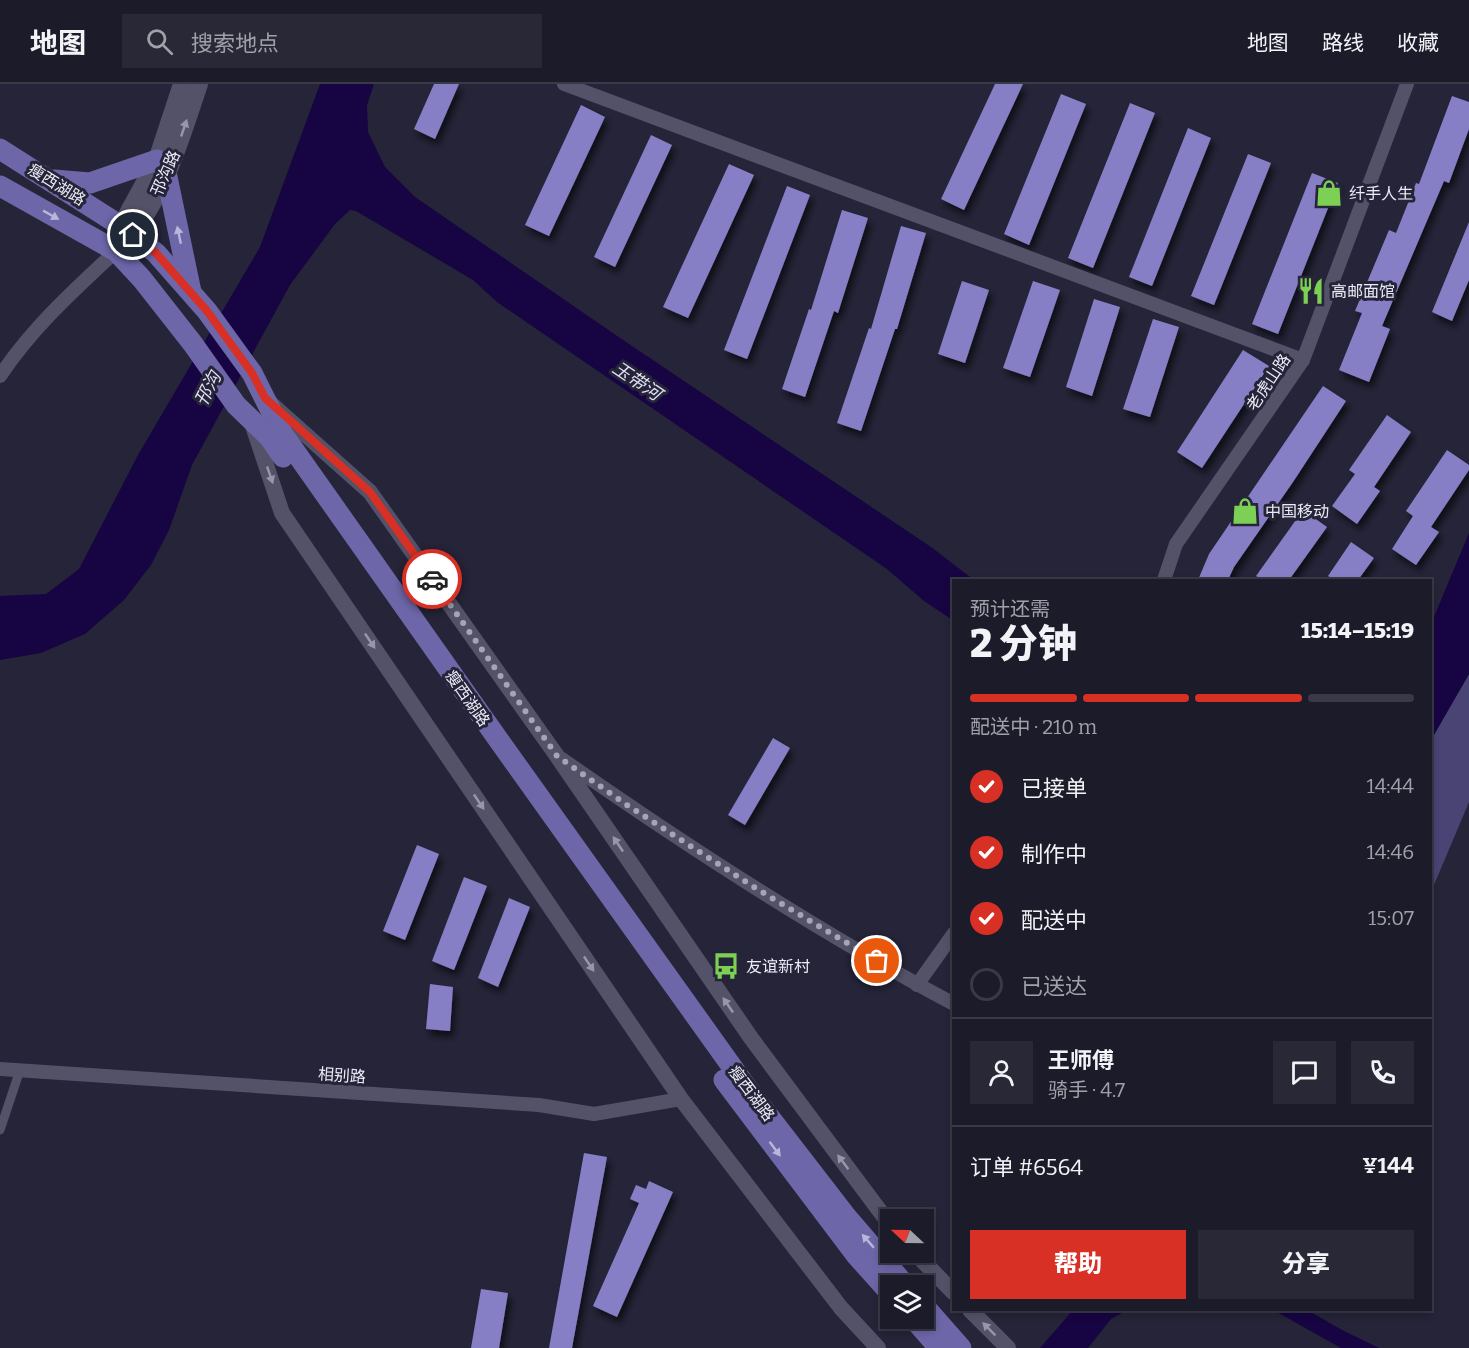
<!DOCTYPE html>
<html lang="zh">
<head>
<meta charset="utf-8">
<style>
  :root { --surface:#1c1b2a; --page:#292836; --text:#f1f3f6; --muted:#a0a1a8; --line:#3a3947; --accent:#d93025 }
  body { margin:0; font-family:Bitter,"Noto Sans SC",serif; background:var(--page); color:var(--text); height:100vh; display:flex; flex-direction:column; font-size:22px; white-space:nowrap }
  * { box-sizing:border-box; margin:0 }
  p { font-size:20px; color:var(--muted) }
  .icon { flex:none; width:33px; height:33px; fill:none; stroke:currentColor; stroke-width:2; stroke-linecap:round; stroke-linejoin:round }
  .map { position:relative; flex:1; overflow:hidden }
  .side { position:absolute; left:952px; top:495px; width:480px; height:732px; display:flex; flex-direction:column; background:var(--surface); border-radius:0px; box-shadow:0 3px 9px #0003,0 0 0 2px var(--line) }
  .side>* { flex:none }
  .needle { width:39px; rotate:292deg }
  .tools { position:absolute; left:880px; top:1125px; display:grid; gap:12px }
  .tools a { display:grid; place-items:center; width:54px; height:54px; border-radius:0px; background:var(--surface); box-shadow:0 3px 9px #0003,0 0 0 2px var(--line); font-size:30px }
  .pin { position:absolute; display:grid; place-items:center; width:51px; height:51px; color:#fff; margin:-26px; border:3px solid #fff; border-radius:50%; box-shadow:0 2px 6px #0007 }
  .courier { position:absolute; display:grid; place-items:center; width:60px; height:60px; margin:-30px; border:4px solid #d93025; border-radius:50%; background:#fff; color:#222; box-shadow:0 2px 8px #0007 }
  .headline em { font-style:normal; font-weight:800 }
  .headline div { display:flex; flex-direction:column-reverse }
  .headline { display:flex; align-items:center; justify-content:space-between; height:102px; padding:0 18px }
  h1 { font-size:39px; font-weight:800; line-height:45px }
  .bar { display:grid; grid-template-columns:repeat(4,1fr); gap:9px 6px; align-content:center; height:72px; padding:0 18px }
  .bar i { height:8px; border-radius:4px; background:var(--line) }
  .bar .current { background:var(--accent) }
  .bar p { grid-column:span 4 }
  .line { display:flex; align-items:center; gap:15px; padding:0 18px; border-top:2px solid var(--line) }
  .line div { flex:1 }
  .round { display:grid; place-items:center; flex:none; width:63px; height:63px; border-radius:0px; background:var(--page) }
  ol { padding:0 18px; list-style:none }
  li { display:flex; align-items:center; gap:18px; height:66px }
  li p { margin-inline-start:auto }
  li .icon { padding:6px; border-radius:50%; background:var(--accent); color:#fff; stroke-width:4 }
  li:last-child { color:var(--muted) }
  li i { width:33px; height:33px; border:3px solid var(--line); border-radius:50% }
  .action { display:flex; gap:12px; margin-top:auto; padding:12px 18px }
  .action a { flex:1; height:69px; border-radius:0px; background:var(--accent); color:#fff; font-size:24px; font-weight:800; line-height:69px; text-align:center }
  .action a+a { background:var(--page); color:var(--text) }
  header { display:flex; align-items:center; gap:36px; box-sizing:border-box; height:84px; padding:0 30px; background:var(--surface); border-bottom:2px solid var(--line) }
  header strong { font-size:28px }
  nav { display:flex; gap:33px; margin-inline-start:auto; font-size:21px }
  .search { width:420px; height:54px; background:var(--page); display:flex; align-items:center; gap:15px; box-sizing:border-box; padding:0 21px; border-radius:0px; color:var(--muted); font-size:22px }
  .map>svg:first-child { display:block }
  .green { fill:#494474 }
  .water { fill:#170442 }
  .building { fill:#867fc6; filter:url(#shadow) }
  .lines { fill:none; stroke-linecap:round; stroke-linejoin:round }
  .pedestrian { stroke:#535268; stroke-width:9 }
  .minor { stroke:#535268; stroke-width:14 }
  .tertiary { stroke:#535268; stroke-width:16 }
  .secondary { stroke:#535268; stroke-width:18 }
  .primary { stroke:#6d66a8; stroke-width:21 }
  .oneway { fill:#9797a9 }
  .oneway2 { fill:#b9b6d8 }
  .done { stroke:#a6a5b5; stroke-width:6; stroke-dasharray:0 10.8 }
  .route { stroke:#d93025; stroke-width:8 }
  .labels { text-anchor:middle; stroke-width:6; stroke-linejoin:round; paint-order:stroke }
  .street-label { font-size:16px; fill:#ebebf8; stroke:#252438 }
  .poi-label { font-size:16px; fill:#ebebf8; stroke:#252438; text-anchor:start }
  .water-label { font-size:18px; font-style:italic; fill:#dfdef2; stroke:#252438 }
</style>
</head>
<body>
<header>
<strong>地图</strong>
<div class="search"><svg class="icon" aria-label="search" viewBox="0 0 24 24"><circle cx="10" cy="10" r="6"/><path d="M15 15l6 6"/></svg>搜索地点</div>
<nav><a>地图</a><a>路线</a><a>收藏</a></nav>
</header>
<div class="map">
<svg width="1469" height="1264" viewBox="0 0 1469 1264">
  <defs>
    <filter id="shadow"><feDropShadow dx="3.5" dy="6" stdDeviation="3" flood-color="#0009"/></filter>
  </defs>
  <rect width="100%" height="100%" fill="#252438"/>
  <path class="green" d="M1469,590V718L1431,808V656Z"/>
  <g class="water">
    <path d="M320,0H374L367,21L368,48L385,83L415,113L626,258L931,463L974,496H954V537L924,517L887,485L497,218L473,196L356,127L350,126L335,140L290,201L192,381L169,446L151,481L124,516L85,550L41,569L0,576V512L46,510L79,485L138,371L260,163Z"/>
    <path d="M1469,449V590L1431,656V540Z"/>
    <path d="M1073,1226H1127L1111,1235L1088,1264H1040Z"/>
    <path d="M1273,1226H1307L1342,1246L1379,1264H1341Z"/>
  </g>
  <g class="building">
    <path d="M434,0H459L435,55L414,45Z"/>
    <path d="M995,0H1023L964,126L941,115Z"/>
    <path d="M1061,10L1086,20L1029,161L1004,150Z"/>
    <path d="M1452,12L1469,18V45L1449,99L1444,97L1382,242L1390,245L1369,298L1339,286L1362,229L1355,227L1389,146L1396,149L1416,99L1419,100Z"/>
    <path d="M1130,19L1155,29L1093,184L1068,174Z"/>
    <path d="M581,21L605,33L549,152L525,141Z"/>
    <path d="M1188,44L1211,54L1152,202L1129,193Z"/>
    <path d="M651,51L672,61L615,183L594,173Z"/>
    <path d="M1248,70L1271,79L1214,221L1191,212Z"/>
    <path d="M729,80L754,91L688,234L663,223Z"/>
    <path d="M1312,89L1338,99L1278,250L1252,240Z"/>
    <path d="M787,102L810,111L747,275L724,266Z"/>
    <path d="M842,126L868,134L838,229L834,227L805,313L782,305L809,225L811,226Z"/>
    <path d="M1469,138V196L1452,237L1432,228Z"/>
    <path d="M901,142L926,149L897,245H895L861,347L837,339L869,244L871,245Z"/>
    <path d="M962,197L989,206L965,279L938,270Z"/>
    <path d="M1033,197L1060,206L1030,293L1003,284Z"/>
    <path d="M1094,215L1120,223L1092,312L1066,303Z"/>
    <path d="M1153,235L1179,243L1150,333L1123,325Z"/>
    <path d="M1243,266L1269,282L1202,384L1177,368Z"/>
    <path d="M1323,302L1346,317L1293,398L1234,483L1228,496H1198L1209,470Z"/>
    <path d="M1387,331L1411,348L1374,403L1380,407L1357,440L1332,422L1355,390L1349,386Z"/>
    <path d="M1447,366L1469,381V386L1431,443L1439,448L1416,481L1392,465L1413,432L1406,427Z"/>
    <path d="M1303,426L1327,443L1289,496H1263L1256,492Z"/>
    <path d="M1351,458L1374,474L1358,496H1335L1328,492Z"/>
    <path d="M773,654L790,664L745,741L728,731Z"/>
    <path d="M417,761L439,770L405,856L383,847Z"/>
    <path d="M464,793L487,802L454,886L432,877Z"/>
    <path d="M509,814L530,823L498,903L478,894Z"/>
    <path d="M430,900L453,903L450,947L426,945Z"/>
    <path d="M584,1069L607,1073L572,1264H549Z"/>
    <path d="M649,1097L673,1108L617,1233L593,1222L639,1119L630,1115L636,1101L646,1105Z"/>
    <path d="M481,1205L508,1209L499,1264H471Z"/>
  </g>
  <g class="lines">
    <path class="pedestrian" d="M0,1046L20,986"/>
    <g class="minor">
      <path d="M564,0L1303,276"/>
      <path d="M0,292C32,244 74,206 116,167"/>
      <path d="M1164,496L1176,460L1303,276L1407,0"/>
      <path d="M562,675C688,763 818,848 954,920"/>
      <path d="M917,901L954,849"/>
      <path d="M0,985L539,1021L594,1030L681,1015"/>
    </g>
    <g class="tertiary">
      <path d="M270,319L370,408L557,672L751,954L891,1142"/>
      <path d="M251,336L282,429L681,1015L841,1224L878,1264"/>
      <path d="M914,1168L954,1209"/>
      <path d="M970,1226L1008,1264"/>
    </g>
    <g class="secondary">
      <path d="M118,156L121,142L157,76L182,0"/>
      <path d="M116,167C162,123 179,59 199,0"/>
    </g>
    <g class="primary">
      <path d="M0,65L121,142L156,169L207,227L252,289L282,349L500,658L750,1008L845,1131L906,1202"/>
      <path d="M167,93L191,208"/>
      <path d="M54,96L90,99L157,76"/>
      <path d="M0,102L116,167L142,195L193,260L236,321L270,354L283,373"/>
      <path d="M724,996L856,1171L891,1210"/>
      <path d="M924,1222L961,1264"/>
      <path d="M913,1234L939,1264"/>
    </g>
  </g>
  <defs><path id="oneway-solid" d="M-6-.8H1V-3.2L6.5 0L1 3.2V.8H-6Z" transform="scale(1.5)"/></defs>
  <g class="oneway">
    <use href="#oneway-solid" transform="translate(184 44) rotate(-71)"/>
    <use href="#oneway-solid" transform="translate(270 391) rotate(71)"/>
    <use href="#oneway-solid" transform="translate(370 557) rotate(56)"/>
    <use href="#oneway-solid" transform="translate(479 718) rotate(56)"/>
    <use href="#oneway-solid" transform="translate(618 760) rotate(-124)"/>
    <use href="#oneway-solid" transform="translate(589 880) rotate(56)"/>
    <use href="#oneway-solid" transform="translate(728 921) rotate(-124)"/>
    <use href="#oneway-solid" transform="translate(843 1078) rotate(-127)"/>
    <use href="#oneway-solid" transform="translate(989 1245) rotate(-135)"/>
  </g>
  <g class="oneway2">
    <use href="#oneway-solid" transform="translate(51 131) rotate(29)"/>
    <use href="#oneway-solid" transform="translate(179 151) rotate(-102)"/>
    <use href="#oneway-solid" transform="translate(775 1065) rotate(53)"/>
    <use href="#oneway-solid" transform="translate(868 1157) rotate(-131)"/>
  </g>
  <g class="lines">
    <path class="done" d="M432,495L557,672L627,721L757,805L877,877"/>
    <path class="route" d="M133,151L156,169L207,227L252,289L265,314L370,408L432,495"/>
  </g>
  <defs>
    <symbol id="shop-bare" viewBox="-9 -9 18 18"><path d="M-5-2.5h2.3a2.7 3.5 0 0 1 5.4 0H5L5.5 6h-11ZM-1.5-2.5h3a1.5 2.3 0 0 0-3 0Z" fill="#7cd155" stroke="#252438" stroke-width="2.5" paint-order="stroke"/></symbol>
    <symbol id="restaurant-bare" viewBox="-9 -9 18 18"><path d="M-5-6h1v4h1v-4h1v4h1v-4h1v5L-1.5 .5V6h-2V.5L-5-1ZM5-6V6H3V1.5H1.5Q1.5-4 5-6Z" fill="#7cd155" stroke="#252438" stroke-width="2.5" paint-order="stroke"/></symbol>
    <symbol id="bus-bare" viewBox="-9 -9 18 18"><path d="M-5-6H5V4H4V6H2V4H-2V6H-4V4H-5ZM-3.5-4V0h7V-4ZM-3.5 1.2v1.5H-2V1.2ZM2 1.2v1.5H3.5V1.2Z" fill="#7cd155" stroke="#252438" stroke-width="2.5" paint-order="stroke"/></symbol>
  </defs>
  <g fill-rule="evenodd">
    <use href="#shop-bare" x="1310" y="90" width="38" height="38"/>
    <use href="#restaurant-bare" x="1292" y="188" width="38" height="38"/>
    <use href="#shop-bare" x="1226" y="408" width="38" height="38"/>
    <use href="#bus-bare" x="707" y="863" width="38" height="38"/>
  </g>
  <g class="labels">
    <g class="street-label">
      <text transform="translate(165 89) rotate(-66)" y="6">邗沟路</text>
      <text transform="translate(57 100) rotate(32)" y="6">瘦西湖路</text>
      <text transform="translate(1268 298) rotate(-56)" y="6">老虎山路</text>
      <text transform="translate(468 614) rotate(55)" y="6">瘦西湖路</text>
      <text transform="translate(342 991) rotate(4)" y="6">相别路</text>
      <text transform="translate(752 1009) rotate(53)" y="6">瘦西湖路</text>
    </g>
    <g class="poi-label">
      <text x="1349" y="115">纤手人生</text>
      <text x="1331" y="213">高邮面馆</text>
      <text x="1265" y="433">中国移动</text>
      <text x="746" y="888">友谊新村</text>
    </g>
    <g class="water-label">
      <text transform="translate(637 297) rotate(34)" y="6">玉带河</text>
      <text transform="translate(208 305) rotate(-63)" y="6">邗沟</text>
    </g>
  </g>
</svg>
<div class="tools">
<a><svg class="needle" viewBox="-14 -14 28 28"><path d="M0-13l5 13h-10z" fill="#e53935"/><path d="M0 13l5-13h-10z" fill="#a0a1a8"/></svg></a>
<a><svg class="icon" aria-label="layers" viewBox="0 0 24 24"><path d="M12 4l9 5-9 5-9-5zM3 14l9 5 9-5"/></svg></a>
</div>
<div class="pin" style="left:877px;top:877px;background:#ea580c"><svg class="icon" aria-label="bag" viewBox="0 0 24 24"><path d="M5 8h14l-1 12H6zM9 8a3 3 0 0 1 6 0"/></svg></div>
<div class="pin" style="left:133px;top:151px;background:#1f2937"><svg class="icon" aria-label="home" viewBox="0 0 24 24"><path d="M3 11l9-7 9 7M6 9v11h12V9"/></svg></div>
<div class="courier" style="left:432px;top:495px"><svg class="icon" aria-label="car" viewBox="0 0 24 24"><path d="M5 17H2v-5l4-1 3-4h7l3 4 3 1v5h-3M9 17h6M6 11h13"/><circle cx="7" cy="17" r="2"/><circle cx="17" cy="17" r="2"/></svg></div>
<section class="side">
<div class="headline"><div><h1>2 分钟</h1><p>预计还需</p></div><em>15:14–15:19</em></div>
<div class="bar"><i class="current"></i><i class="current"></i><i class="current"></i><i></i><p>配送中 · 210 m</p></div>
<ol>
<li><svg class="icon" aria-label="check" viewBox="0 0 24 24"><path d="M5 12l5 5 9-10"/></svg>已接单<p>14:44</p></li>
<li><svg class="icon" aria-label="check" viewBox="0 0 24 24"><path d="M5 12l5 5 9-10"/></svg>制作中<p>14:46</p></li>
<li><svg class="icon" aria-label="check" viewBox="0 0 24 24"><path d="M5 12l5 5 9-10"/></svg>配送中<p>15:07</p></li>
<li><i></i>已送达</li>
</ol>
<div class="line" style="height:108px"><a class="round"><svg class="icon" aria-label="person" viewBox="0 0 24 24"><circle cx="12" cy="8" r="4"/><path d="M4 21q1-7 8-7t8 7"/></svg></a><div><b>王师傅</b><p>骑手 · 4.7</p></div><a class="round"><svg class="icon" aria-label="chat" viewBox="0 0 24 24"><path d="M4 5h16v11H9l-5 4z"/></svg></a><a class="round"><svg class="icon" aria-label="phone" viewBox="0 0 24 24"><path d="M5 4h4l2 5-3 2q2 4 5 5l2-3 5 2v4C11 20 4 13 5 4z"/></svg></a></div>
<div class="line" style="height:78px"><div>订单 #6564</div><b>¥144</b></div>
<div class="action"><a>帮助</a><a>分享</a></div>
</section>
</div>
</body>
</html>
